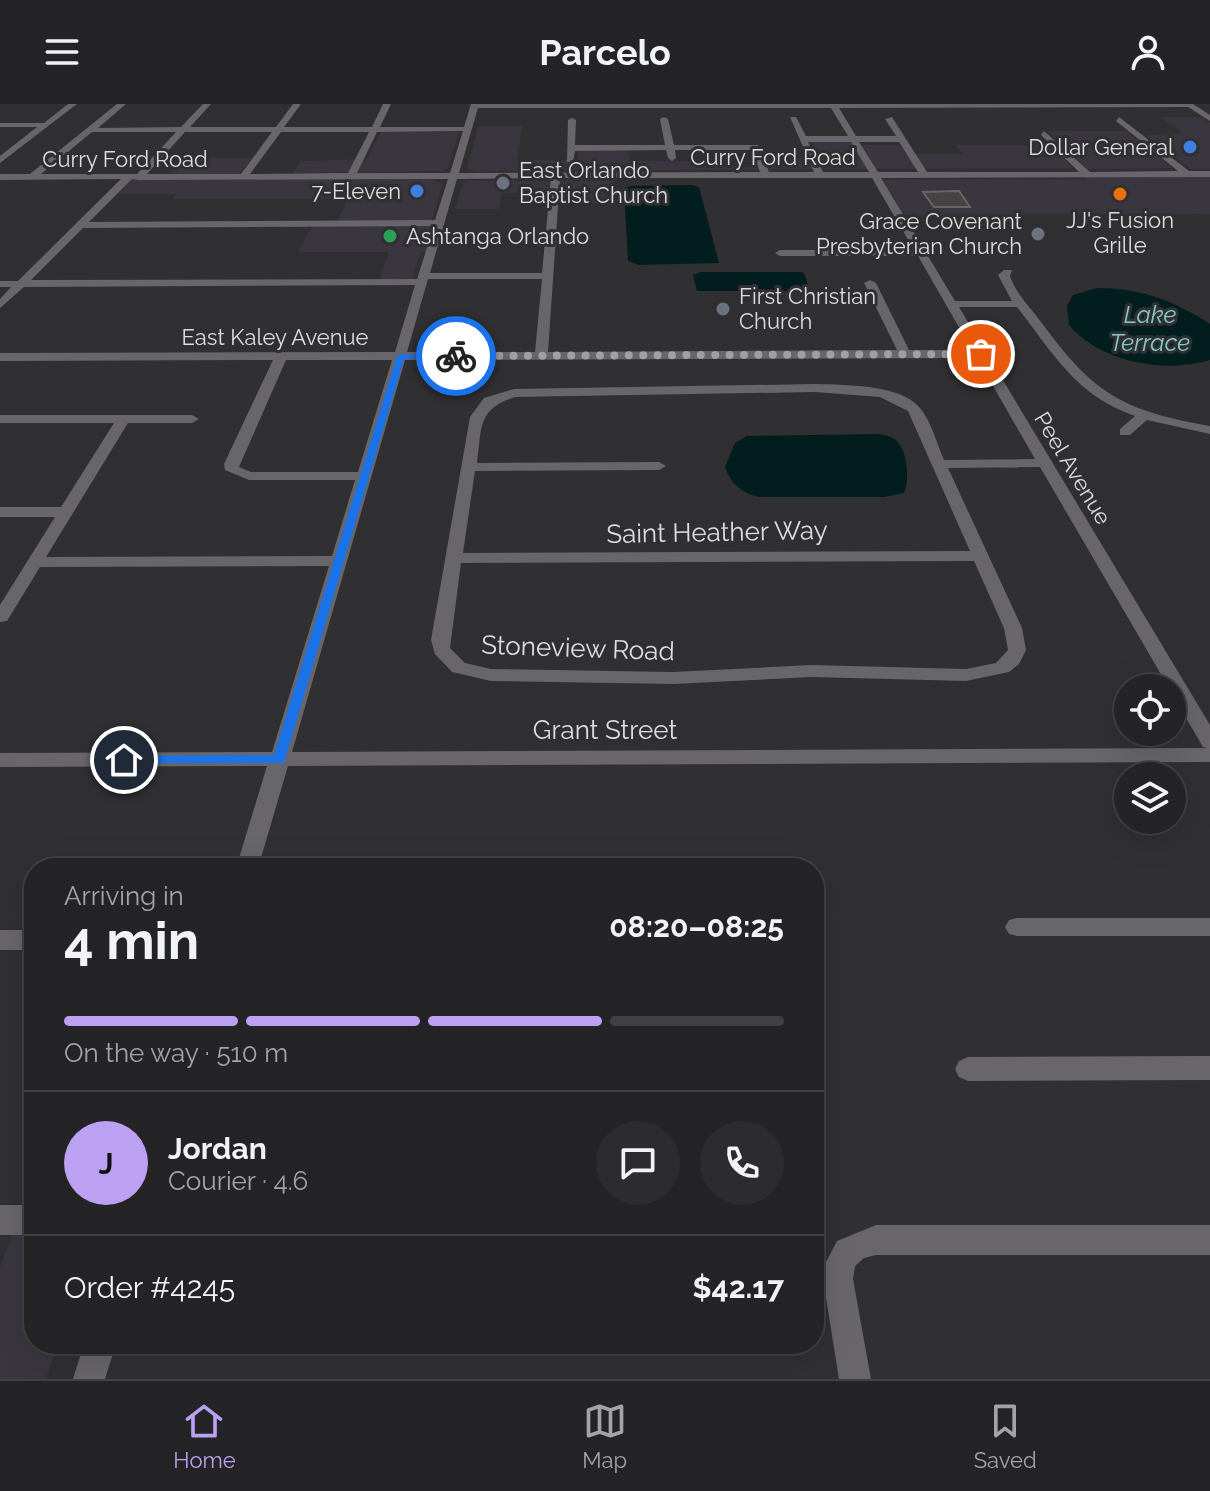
<!DOCTYPE html>
<html lang="en">
<head>
<meta charset="utf-8">
<style>
  :root { --surface:#242326; --page:#2c2b2e; --text:#f1f3f6; --muted:#a3a4a7; --line:#414043; --accent:#bca0f2 }
  body { margin:0; font-family:Raleway,sans-serif; background:var(--page); color:var(--text); height:100vh; display:flex; flex-direction:column; font-size:30px; white-space:nowrap }
  * { box-sizing:border-box; margin:0 }
  p { font-size:26px; color:var(--muted) }
  .icon { flex:none; width:44px; height:44px; fill:none; stroke:currentColor; stroke-width:2; stroke-linecap:round; stroke-linejoin:round }
  .map { position:relative; flex:1; overflow:hidden }
  .details { position:absolute; left:24px; top:754px; width:800px; height:496px; display:flex; flex-direction:column; background:var(--surface); border-radius:32px; box-shadow:0 8px 32px #0002,0 0 0 2px var(--line) }
  .details>* { flex:none }
  .fabs { position:absolute; left:1114px; top:570px; display:grid; gap:16px }
  .fabs a { display:grid; place-items:center; width:72px; height:72px; border-radius:50%; background:var(--surface); box-shadow:0 8px 32px #0002,0 0 0 2px var(--line); font-size:40px }
  .pin { position:absolute; display:grid; place-items:center; width:68px; height:68px; color:#fff; margin:-34px; border:4px solid #fff; border-radius:50%; box-shadow:0 2px 8px #0007 }
  .courier { position:absolute; display:grid; place-items:center; width:80px; height:80px; margin:-40px; border:6px solid #1a73e8; border-radius:50%; background:#fff; color:#222; box-shadow:0 2px 10px #0007 }
  .overview em { font-style:normal; font-weight:700 }
  .overview div { display:flex; flex-direction:column-reverse }
  .overview { display:flex; align-items:center; justify-content:space-between; height:136px; padding:0 40px }
  h1 { font-size:52px; font-weight:700; line-height:60px }
  .bar { display:grid; grid-template-columns:repeat(4,1fr); gap:12px 8px; align-content:center; height:96px; padding:0 40px }
  .bar i { height:10px; border-radius:6px; background:var(--line) }
  .bar .active { background:var(--accent) }
  .bar p { grid-column:span 4 }
  .line { display:flex; align-items:center; gap:20px; padding:0 40px; border-top:2px solid var(--line) }
  .line div { flex:1 }
  .round { display:grid; place-items:center; flex:none; width:84px; height:84px; border-radius:42px; background:var(--page) }
  header { display:flex; justify-content:space-between; align-items:center; height:104px; padding:0 40px; background:var(--surface); font-size:36px; font-weight:700 }
  .menu { display:flex; justify-content:space-around; align-items:center; height:112px; border-top:2px solid var(--line); background:var(--surface); font-size:22px; color:var(--muted) }
  .menu a { display:grid; justify-items:center; gap:4px }
  .menu .active { color:var(--accent) }
  .map>svg:first-child { display:block }
  .built { fill:#3a363f }
  .water { fill:#021d1d }
  .building { fill:#474244; stroke:#6a6467; stroke-width:2 }
  .lines { fill:none; stroke-linecap:round; stroke-linejoin:round }
  .minor { fill:#68666b; fill-rule:evenodd }
  .route { fill:#1a73e8 }
  .done { stroke:#a09fa2; stroke-width:8; stroke-dasharray:0 14.4 }
  .shop-dot { fill:#3f7fe0; stroke:#302f32; stroke-width:3 }
  .worship-dot { fill:#6b7280; stroke:#302f32; stroke-width:3 }
  .food-dot { fill:#e8710a; stroke:#302f32; stroke-width:3 }
  .leisure-dot { fill:#2e9e5b; stroke:#302f32; stroke-width:3 }
  .labels { text-anchor:middle; stroke-width:6; stroke-linejoin:round; paint-order:stroke }
  .far-poi-label { font-size:22px; fill:#dddcde; stroke:#302f32; text-anchor:end }
  .far-street-label { font-size:22px; fill:#dddcde; stroke:#302f32 }
  .far-water-label { font-size:24px; font-style:italic; fill:#85cdcd; stroke:#302f32 }
  .street-label { font-size:26px; fill:#dddcde; stroke:#302f32 }
</style>
</head>
<body>
<header><svg class="icon" aria-label="menu" viewBox="0 0 24 24"><path d="M4 6h16M4 12h16M4 18h16"/></svg>Parcelo<svg class="icon" aria-label="person" viewBox="0 0 24 24"><circle cx="12" cy="8" r="4"/><path d="M4 21q1-7 8-7t8 7"/></svg></header>
<div class="map">
<svg width="1210" height="1275" viewBox="0 0 1210 1275">
  <rect width="100%" height="100%" fill="#302f32"/>
  <g class="built">
    <path d="M1161,13H1201L1210,19V65H1190L1146,31L1184,30Z"/>
    <path d="M478,22H522L517,56H578V46H628L630,57H727L729,63H766L764,55H820L811,37H854L857,41H899L906,50H962L956,41H1050L1073,64L475,67L467,64Z"/>
    <path d="M1047,27H1126L1173,64L1087,65Z"/>
    <path d="M381,28H459L448,64L443,67L293,69L301,57L367,55Z"/>
    <path d="M184,54H252L239,70H170Z"/>
    <path d="M1083,70H1210V110L899,111L878,76L1087,75Z"/>
    <path d="M132,75L431,76L443,79L430,121L436,122L427,148H421L412,175L379,176L389,148H298L315,118L337,117L348,95H173L176,90H118Z"/>
    <path d="M614,76L615,99H547V89H502L499,105H455L463,79L467,77Z"/>
    <path d="M13,1129H34V1240H58L46,1275H0V1164Z"/>
  </g>
  <g class="water">
    <path d="M692,81L699,83L719,159L639,161L628,157L624,85L631,82Z"/>
    <path d="M701,168H800L804,169L809,184L803,187H697L693,171Z"/>
    <path d="M1097,184C1141,184 1174,197 1210,220V256C1165,270 1100,258 1069,221L1067,202L1073,191Z"/>
    <path d="M878,330C884,331 892,332 897,337C907,347 910,375 904,389L884,393H760C742,390 731,380 725,363L735,339L747,332Z"/>
  </g>
  <path class="building" d="M959,87L970,103H934L923,88Z"/>
  <g class="lines">
    <g class="minor">
      <path d="M68,0H77L0,59V52L37,23H0V19H44Z"/>
      <path d="M117,0H126L98,24L181,23L203,0H211L190,23H276L293,0H301L284,23H372L383,0H391L380,23H464L471,0H1193L1210,11V17L1188,3L839,4L856,32H896L885,15L892,13L927,68H1079L1041,31L1044,27L1090,68L1178,67L1116,17L1119,13L1189,67H1210V73L881,74L955,197H1012L998,171L1004,166H1012L1010,172C1016,190 1030,203 1041,218C1094,290 1121,306 1210,322V330L1147,316L1130,331H1120V325L1135,312C1075,291 1054,250 1017,203H959L1210,621V658L288,662L258,764H236L267,662L0,663V649L272,648L329,462L40,463L7,517L0,518V501L55,413H0V403H61L114,319H0V311H192L199,315L192,319H128L46,453L332,452L355,376H249L225,366L224,360L273,256L0,257V249L395,248L415,181L24,183L0,204V195L11,183H0V177H18L121,75L0,76V70H30ZM478,4H831L848,32H806L796,13H790L814,68H769L758,41H674L668,15L664,13L660,15L665,41H575L576,16L572,14L568,16L567,58H573L575,47L666,46L668,54L672,57L676,54L675,46H752L760,68L459,69ZM463,27L450,69H357L377,28ZM92,28H176L137,70H41ZM185,28H272L241,70H147ZM281,28H369L348,69L250,70ZM808,38H851L869,68H823ZM859,38H899L918,68H878ZM551,74L542,169H430L457,75ZM560,74H872L914,146H780L775,149L780,152H918L972,246H909L876,179L870,176L864,179L897,246L548,248ZM132,75L139,76L448,75L435,116L89,118ZM434,122L417,175L31,176L83,124ZM428,175H542L535,248H407ZM977,254L1035,355L944,356C937,340 931,316 919,303C900,280 843,281 815,280L514,285L484,294L470,313L431,536L435,550L452,568L491,577L673,580L811,573L966,577L1009,568L1019,560L1026,546L1022,524L948,364L1040,363L1169,584H1172V590L1203,643L1207,644L292,648L405,256ZM286,256H392L358,368H251L239,363ZM815,288L880,293L908,307L970,447L463,449L475,367L659,366L666,362L659,358L477,359C482,323 477,305 515,293ZM974,457L1004,524L1008,546L996,559L966,565L811,561L673,568L491,565L465,559L450,544L461,459Z"/>
      <path d="M1017,814H1210V832H1017L1009,830L1005,823L1009,816Z"/>
      <rect x="0" y="826" width="34" height="20"/>
      <path d="M1210,952V976L968,977L959,973L955,965L959,957L968,953Z"/>
      <rect x="0" y="1101" width="34" height="30"/>
      <path d="M876,1121H1210V1151H876L864,1154L855,1162L853,1175L871,1275H839L823,1175L826,1158L837,1137Z"/>
      <path d="M84,1240H116L105,1275H73Z"/>
    </g>
  </g>
  <path class="route" d="M401,250L460,252L404,255L284,659H119V653L124,652L274,651L397,252Z"/>
  <g class="lines">
    <path class="done" d="M456,252L981,250"/>
  </g>
  <g class="shop-dot">
    <circle cx="1190" cy="43" r="8"/>
    <circle cx="417" cy="87" r="8"/>
  </g>
  <g class="worship-dot">
    <circle cx="503" cy="79" r="8"/>
    <circle cx="1038" cy="130" r="8"/>
    <circle cx="723" cy="205" r="8"/>
  </g>
  <circle class="food-dot" cx="1120" cy="90" r="8"/>
  <circle class="leisure-dot" cx="390" cy="132" r="8"/>
  <g class="labels">
    <g class="far-poi-label">
      <text x="1174" y="51">Dollar General</text>
      <text x="519" y="74" text-anchor="start">East Orlando<tspan x="519" dy="25">Baptist Church</tspan></text>
      <text x="401" y="95">7-Eleven</text>
      <text x="1120" y="124" text-anchor="middle">JJ's Fusion<tspan x="1120" dy="25">Grille</tspan></text>
      <text x="1022" y="125">Grace Covenant<tspan x="1022" dy="25">Presbyterian Church</tspan></text>
      <text x="406" y="140" text-anchor="start">Ashtanga Orlando</text>
      <text x="739" y="200" text-anchor="start">First Christian<tspan x="739" dy="25">Church</tspan></text>
    </g>
    <g class="far-street-label">
      <text x="773" y="61">Curry Ford Road</text>
      <text x="125" y="63">Curry Ford Road</text>
      <text x="275" y="241">East Kaley Avenue</text>
      <text transform="translate(1073 364) rotate(59)" y="8">Peel Avenue</text>
    </g>
    <g class="far-water-label">
      <text x="1150" y="219">Lake<tspan x="1150" dy="28">Terrace</tspan></text>
    </g>
    <g class="street-label">
      <text transform="translate(717 428) rotate(-1)" y="9">Saint Heather Way</text>
      <text transform="translate(578 544) rotate(2)" y="9">Stoneview Road</text>
      <text x="605" y="635">Grant Street</text>
    </g>
  </g>
</svg>
<div class="fabs">
<a><svg class="icon" aria-label="locate" viewBox="0 0 24 24"><circle cx="12" cy="12" r="6"/><path d="M12 2v4M12 18v4M2 12h4M18 12h4"/></svg></a>
<a><svg class="icon" aria-label="layers" viewBox="0 0 24 24"><path d="M12 4l9 5-9 5-9-5zM3 14l9 5 9-5"/></svg></a>
</div>
<div class="pin" style="left:981px;top:250px;background:#ea580c"><svg class="icon" aria-label="bag" viewBox="0 0 24 24"><path d="M5 8h14l-1 12H6zM9 8a3 3 0 0 1 6 0"/></svg></div>
<div class="pin" style="left:124px;top:656px;background:#1f2937"><svg class="icon" aria-label="home" viewBox="0 0 24 24"><path d="M3 11l9-7 9 7M6 9v11h12V9"/></svg></div>
<div class="courier" style="left:456px;top:252px"><svg class="icon" aria-label="bike" viewBox="0 0 24 24"><circle cx="6" cy="16" r="4"/><circle cx="18" cy="16" r="4"/><path d="M6 16l4-8h5l3 8M10 8l3 8H6M13 5h3"/></svg></div>
<section class="details">
<div class="overview"><div><h1>4 min</h1><p>Arriving in</p></div><em>08:20–08:25</em></div>
<div class="bar"><i class="active"></i><i class="active"></i><i class="active"></i><i></i><p>On the way · 510 m</p></div>
<div class="line" style="height:144px"><b class="round" style="background:var(--accent);color:#111">J</b><div><b>Jordan</b><p>Courier · 4.6</p></div><a class="round"><svg class="icon" aria-label="chat" viewBox="0 0 24 24"><path d="M4 5h16v11H9l-5 4z"/></svg></a><a class="round"><svg class="icon" aria-label="phone" viewBox="0 0 24 24"><path d="M5 4h4l2 5-3 2q2 4 5 5l2-3 5 2v4C11 20 4 13 5 4z"/></svg></a></div>
<div class="line" style="height:104px"><div>Order #4245</div><b>$42.17</b></div>
</section>
</div>
<nav class="menu">
<a class="active"><svg class="icon" aria-label="home" viewBox="0 0 24 24"><path d="M3 11l9-7 9 7M6 9v11h12V9"/></svg>Home</a>
<a><svg class="icon" aria-label="map" viewBox="0 0 24 24"><path d="M3 6l6-2 6 2 6-2v14l-6 2-6-2-6 2zM9 4v14M15 6v14"/></svg>Map</a>
<a><svg class="icon" aria-label="saved" viewBox="0 0 24 24"><path d="M7 4h10v16l-5-4-5 4z"/></svg>Saved</a>
</nav>
</body>
</html>
